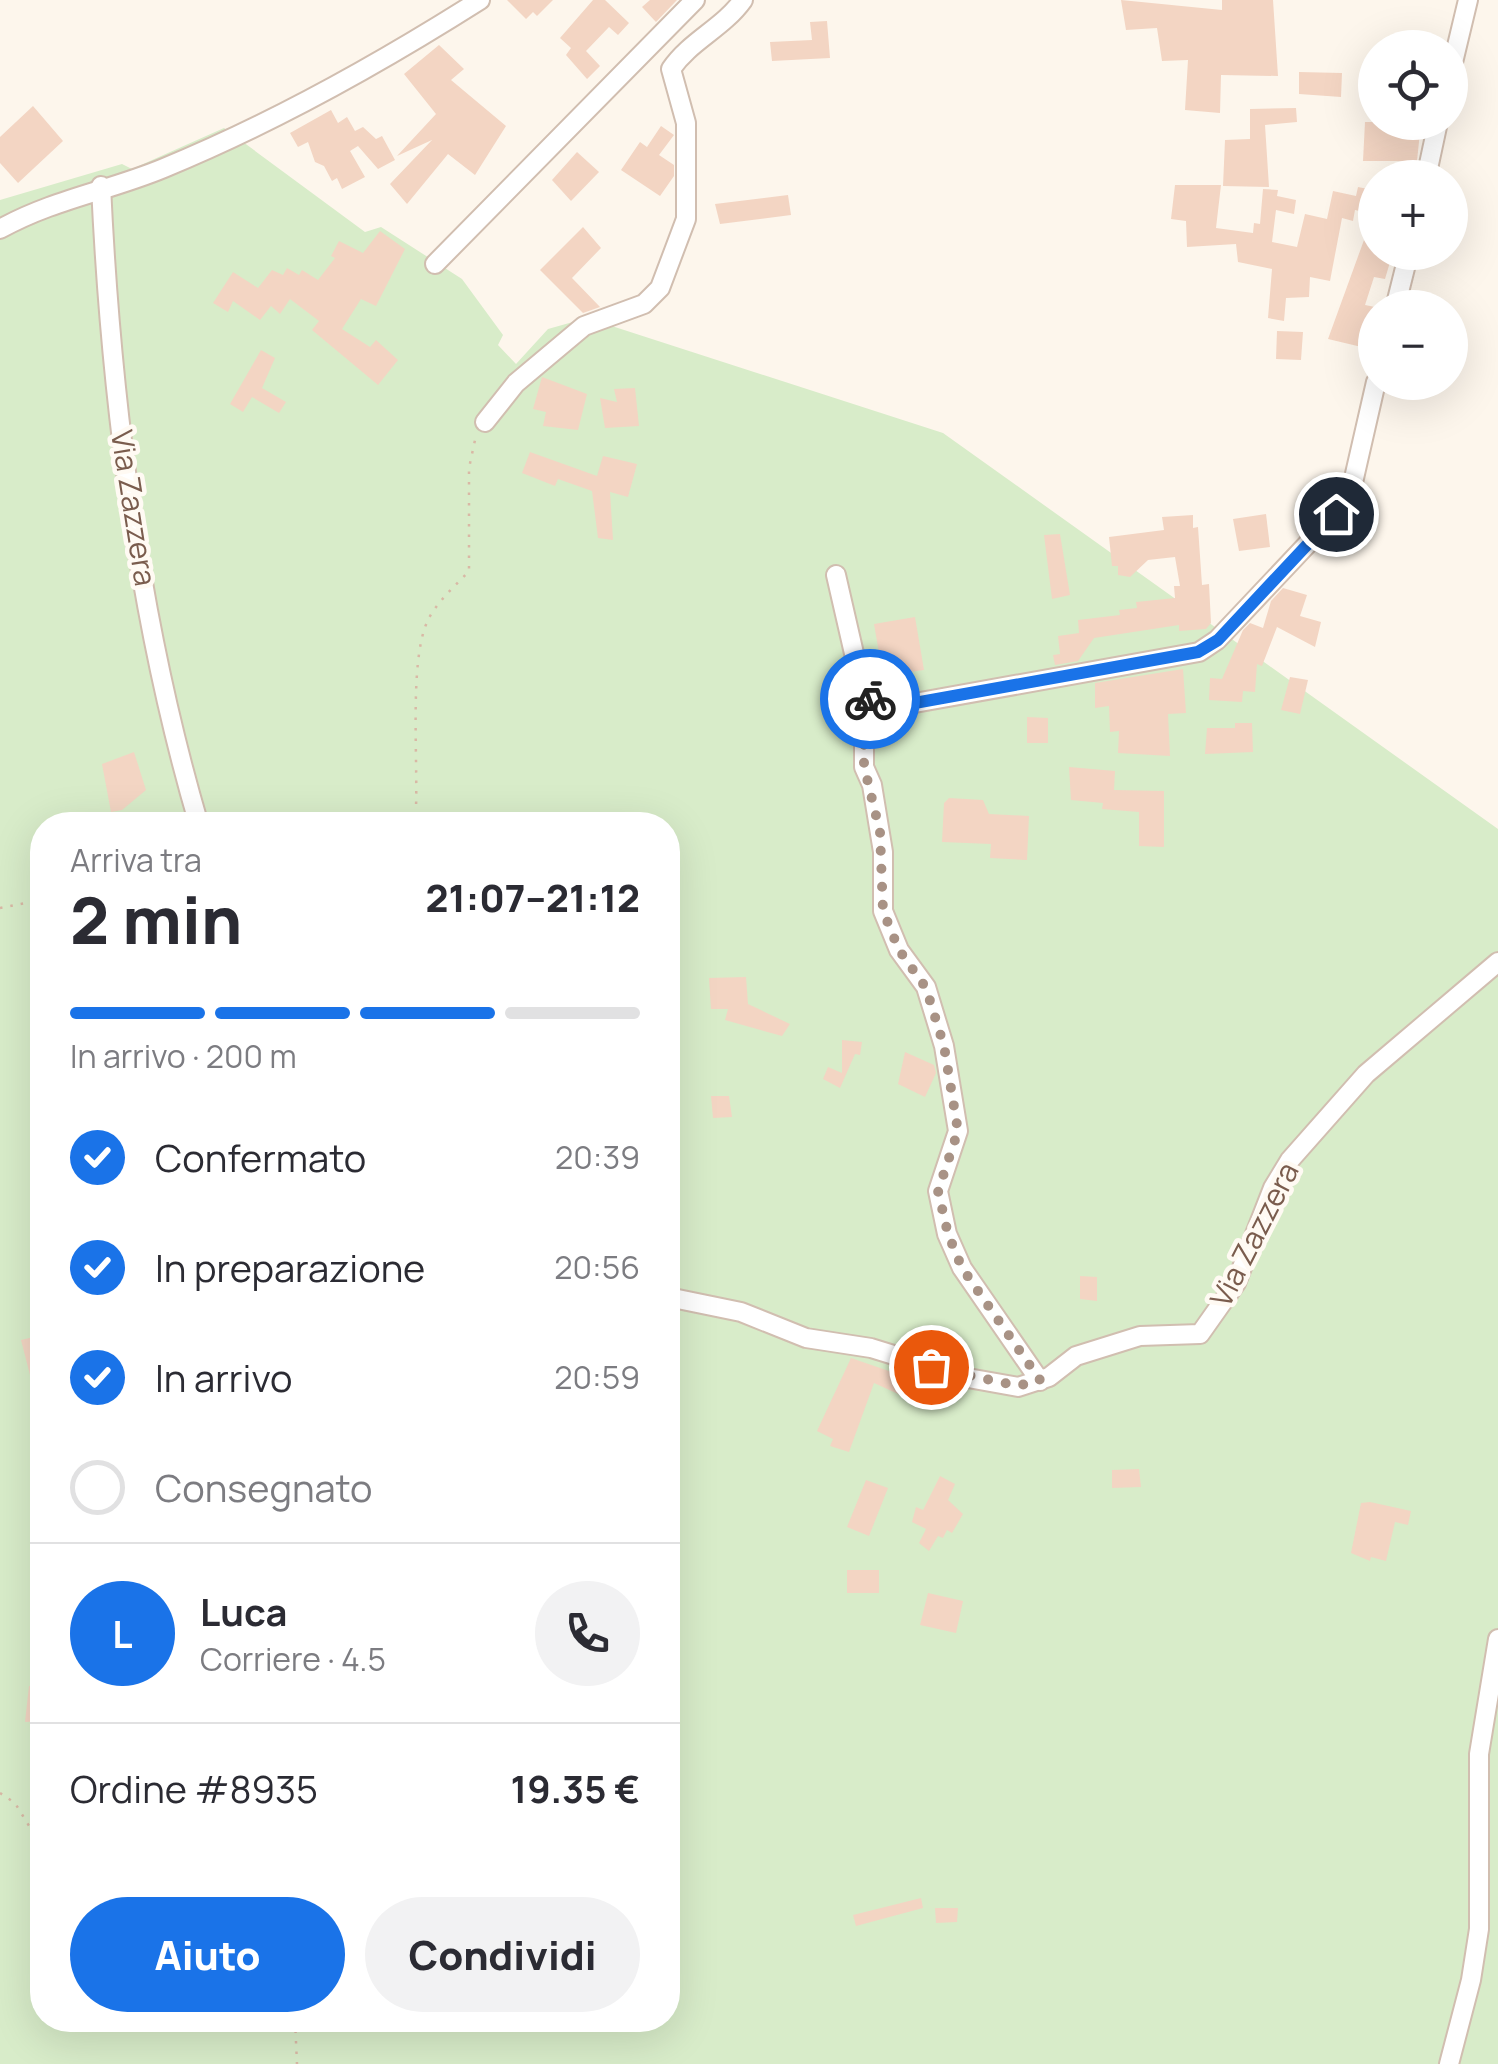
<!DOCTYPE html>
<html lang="it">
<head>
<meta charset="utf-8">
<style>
  :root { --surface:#fff; --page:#f2f2f3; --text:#2b2b33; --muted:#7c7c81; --line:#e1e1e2; --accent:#1a73e8 }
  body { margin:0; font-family:Manrope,sans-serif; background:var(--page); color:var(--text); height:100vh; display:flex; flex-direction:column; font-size:38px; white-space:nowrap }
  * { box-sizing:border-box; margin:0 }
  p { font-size:32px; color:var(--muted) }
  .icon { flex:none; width:55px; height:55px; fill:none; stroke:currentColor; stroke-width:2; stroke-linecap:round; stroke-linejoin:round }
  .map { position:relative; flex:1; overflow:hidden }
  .panel { position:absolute; left:30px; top:812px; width:650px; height:1220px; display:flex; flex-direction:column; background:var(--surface); border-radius:40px; box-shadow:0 10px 40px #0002 }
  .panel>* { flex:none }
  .buttons { position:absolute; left:1358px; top:30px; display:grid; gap:20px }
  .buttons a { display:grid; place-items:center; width:110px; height:110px; border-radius:50%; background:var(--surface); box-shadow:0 10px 40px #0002; font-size:50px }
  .pin { position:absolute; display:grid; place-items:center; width:85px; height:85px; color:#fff; margin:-42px; border:5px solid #fff; border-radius:50%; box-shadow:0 2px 10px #0007 }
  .courier { position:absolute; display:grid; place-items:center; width:100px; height:100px; margin:-50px; border:8px solid #1a73e8; border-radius:50%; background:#fff; color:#222; box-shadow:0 2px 12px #0007 }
  .headline em { font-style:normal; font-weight:800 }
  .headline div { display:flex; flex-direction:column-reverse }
  .headline { display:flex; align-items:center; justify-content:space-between; height:170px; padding:0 40px }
  h1 { font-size:65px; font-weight:800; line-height:75px }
  .bar { display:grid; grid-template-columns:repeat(4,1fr); gap:15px 10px; align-content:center; height:120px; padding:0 40px }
  .bar i { height:12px; border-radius:8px; background:var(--line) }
  .bar .on { background:var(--accent) }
  .bar p { grid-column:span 4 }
  .line { display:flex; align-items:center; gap:25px; padding:0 40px; border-top:2px solid var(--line) }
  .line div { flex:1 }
  .round { display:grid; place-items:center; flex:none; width:105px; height:105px; border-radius:52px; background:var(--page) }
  ol { padding:0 40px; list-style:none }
  li { display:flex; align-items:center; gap:30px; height:110px }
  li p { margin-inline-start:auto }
  li .icon { padding:10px; border-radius:50%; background:var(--accent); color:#fff; stroke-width:4 }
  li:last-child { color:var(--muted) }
  li i { width:55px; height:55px; border:5px solid var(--line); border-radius:50% }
  .primary-button { display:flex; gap:20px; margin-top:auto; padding:20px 40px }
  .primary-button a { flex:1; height:115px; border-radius:60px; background:var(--accent); color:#fff; font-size:40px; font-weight:800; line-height:115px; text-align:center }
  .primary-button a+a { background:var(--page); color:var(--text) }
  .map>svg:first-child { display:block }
  .green { fill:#d8ecc9; fill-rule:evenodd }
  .building { fill:#f3d5c3 }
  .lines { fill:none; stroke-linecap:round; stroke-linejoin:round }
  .minor-casing { stroke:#d1beb0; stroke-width:22 }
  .path { stroke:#d9b8a5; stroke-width:2.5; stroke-dasharray:2.5 8; stroke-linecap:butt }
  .minor { stroke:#fff; stroke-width:18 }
  .done { stroke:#a89285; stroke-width:10; stroke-dasharray:0 18 }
  .route { stroke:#1a73e8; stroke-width:12 }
  .labels { text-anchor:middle; stroke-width:9; stroke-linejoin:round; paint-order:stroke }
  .street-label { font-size:30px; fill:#7a5c4d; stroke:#fffaf3 }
</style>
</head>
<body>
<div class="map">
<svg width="1498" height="2064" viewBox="0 0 1498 2064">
  <rect width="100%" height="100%" fill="#fdf6ec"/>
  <path class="green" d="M224,128L365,232L381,227L462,279L503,335L498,345L516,364L548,329L587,318L943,433L1498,829V2064H0V200L122,164L132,169ZM42,825H668V2020H42Z"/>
  <g class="building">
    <path d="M507,0H553L537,16L533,12L526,19Z"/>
    <path d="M593,0H605L629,23L618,35L609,27L586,51L600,66L587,79L566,55L571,48L560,38Z"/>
    <path d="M650,0H677L656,22L642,7Z"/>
    <path d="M1121,0L1222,10V0H1273L1278,76L1221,75L1220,113L1185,110L1188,60L1162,61L1157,28L1126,30Z"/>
    <path d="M827,21L830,58L772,61L770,42L812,40L810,22Z"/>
    <path d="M439,45L464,69L451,80L506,126L475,175L448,154L407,204L390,184L432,140L397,156L436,114L404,74Z"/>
    <path d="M1299,72L1342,73L1341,97L1299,94Z"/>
    <path d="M33,106L63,141L18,183L0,163V137Z"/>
    <path d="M1296,108L1297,122L1265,125L1269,187L1223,186L1225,140L1250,139V109Z"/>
    <path d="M331,110L338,123L347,117L355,131L363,127L376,139L382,136L395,160L378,169L358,146L350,151L365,177L342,189L337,178L332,181L324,166L315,162L308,142L298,147L290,133Z"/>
    <path d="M1365,122H1421L1417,161H1363Z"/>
    <path d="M661,126L674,135L659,155L674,165V176L660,196L621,170L640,142L647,147Z"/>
    <path d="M577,152L599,172L571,201L552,180Z"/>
    <path d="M1175,185H1221L1216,228L1253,233L1254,223L1260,224L1263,189L1278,190L1277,196L1296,200L1294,214L1276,210L1272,242L1297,247L1305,214L1327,219L1333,191L1356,196L1358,187L1373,190L1368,213L1355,210L1353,221L1342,218L1330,281L1310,277L1309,297L1286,298L1284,321L1268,318L1272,269L1238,262L1236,244L1187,247L1186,221L1171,219Z"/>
    <path d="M788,195L791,215L720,224L715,204Z"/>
    <path d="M583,227L601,248L572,278L600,307L583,313L540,270Z"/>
    <path d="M380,231L405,249L376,306L361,299L342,329L370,347L376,340L398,360L378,385L312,330L319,321L290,299L280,314L271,306L260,320L233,301L228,312L213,303L233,272L258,288L272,270L283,275L287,268L299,275L302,270L318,280L335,258L331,256L339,241L363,253Z"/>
    <path d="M1364,240L1375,243V252H1393L1385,279L1374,277L1365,305L1375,307L1370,349L1328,339Z"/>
    <path d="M1277,331L1303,332L1301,360L1276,359Z"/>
    <path d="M261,350L275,358L262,388L286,402L279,413L252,397L243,412L230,404Z"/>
    <path d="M542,377L587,394L578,430L543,426L546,412L533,409Z"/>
    <path d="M635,388L639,426L605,428L600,398L617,402L614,389Z"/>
    <path d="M530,452L597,476L603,456L637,464L628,497L610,492L613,540L598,538L592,491L558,479L555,486L522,473Z"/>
    <path d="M1266,514L1270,547L1239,551L1233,519Z"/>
    <path d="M1193,515V528L1198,527L1202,585L1209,584L1211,623L1206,629L1179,631V625L1094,638L1078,661L1055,665L1053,655L1060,654L1058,636L1079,633L1078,620L1120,615L1119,610L1137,608L1136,602L1175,598L1174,586H1180L1175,557L1148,560L1130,577L1118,575V566H1112L1109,537L1164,530L1162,517Z"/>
    <path d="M1060,534L1070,595L1052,599L1044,535Z"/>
    <path d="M1283,588L1307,595L1300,616L1321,622L1315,647L1277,627L1262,666L1257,664L1255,692L1243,691L1242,702L1209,700L1210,678L1222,679L1243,630L1250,623L1263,628L1271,601Z"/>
    <path d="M915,617L924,670L883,676L874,624Z"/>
    <path d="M1183,669L1186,713L1168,714L1170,756L1118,753L1119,731L1110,732L1109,706L1095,708V683Z"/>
    <path d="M1290,677L1308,680L1300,714L1281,710Z"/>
    <path d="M1027,717L1048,718V743H1027Z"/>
    <path d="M1235,723H1252L1253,752L1205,754L1207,728H1235Z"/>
    <path d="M134,752L146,790L122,810L111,812L102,764Z"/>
    <path d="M1069,767L1115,771L1114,790L1164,791V847L1139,846V812L1102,809L1103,803L1071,800Z"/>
    <path d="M949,798L983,800L989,814L1029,816L1027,860L990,858L991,844L942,842L944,803Z"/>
    <path d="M746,977L748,1004L790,1024L782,1036L725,1020L728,1009H711L709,978Z"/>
    <path d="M842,1040L862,1042L860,1055L855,1054L840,1088L823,1079L828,1067L842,1073Z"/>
    <path d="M905,1052L934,1065L936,1073L925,1097L898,1084Z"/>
    <path d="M711,1096H729L732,1117L713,1118Z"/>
    <path d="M1080,1276L1097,1277V1301L1080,1299Z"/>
    <path d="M42,1335V1372L30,1375L21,1340Z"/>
    <path d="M851,1358L915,1380L907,1398L874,1383L849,1452L830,1446L833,1439L817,1431Z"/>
    <path d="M1139,1469L1141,1487L1112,1488V1470Z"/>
    <path d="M940,1476L955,1484L948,1500L963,1514L952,1533L947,1530L943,1538L938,1536L929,1551L919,1543L926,1529L912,1522L916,1507L923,1510Z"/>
    <path d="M866,1480L888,1488L869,1536L847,1527Z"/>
    <path d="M1370,1502L1411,1511L1408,1525L1395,1522L1386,1561L1371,1557L1370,1561L1351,1553L1361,1503Z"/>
    <rect x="847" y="1570" width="32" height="23"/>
    <path d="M928,1593L963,1601L956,1633L920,1625Z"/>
    <path d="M29,1686H42V1721L25,1722Z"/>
    <path d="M921,1898L923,1908L856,1926L853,1915Z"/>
    <path d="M935,1908H958L957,1922L936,1923Z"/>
  </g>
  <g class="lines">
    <defs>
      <g id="minor">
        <path d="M1450,75L1468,0"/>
        <path d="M1426,178L1438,122"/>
        <path d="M101,186C111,401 138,618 199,825"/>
        <path d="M0,229C54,199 109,191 164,168C276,122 379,64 480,0"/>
        <path d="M435,264L695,0"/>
        <path d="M1395,308L1409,252"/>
        <path d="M485,422L516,383L584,326L644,304L660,288L686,219V123L671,69C690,41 723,28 743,0"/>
        <path d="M836,575L864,697V767L872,785L883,852V911L899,950L926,987L944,1046L958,1131L938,1191L947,1234L962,1268L1040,1381"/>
        <path d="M864,697L898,706L1199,652L1217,640L1349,500L1376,382"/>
        <path d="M668,1297L741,1312L806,1338L871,1348L968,1378L1018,1387L1049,1377L1076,1356L1140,1336L1200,1334L1236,1283L1273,1188L1290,1160L1366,1074L1498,962"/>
        <path d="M1449,2064L1471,1980L1479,1929V1754L1498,1639"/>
      </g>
    </defs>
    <use href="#minor" class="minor-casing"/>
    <g class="path">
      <path d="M415,825C420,772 407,659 429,618C439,600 455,586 469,571V468L475,440"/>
      <path d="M0,908L42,900"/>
      <path d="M0,1793L15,1803L42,1847"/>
      <path d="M295,2020L297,2064"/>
    </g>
    <use href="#minor" class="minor"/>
  </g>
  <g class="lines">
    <path class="done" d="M870,699L864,697V766L880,832L883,911L899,950L926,988L944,1046L958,1131L938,1191L948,1234L962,1268L1040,1380L1018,1386L931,1367"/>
    <path class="route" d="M870,699L898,706L1198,652L1218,640L1336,514"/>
  </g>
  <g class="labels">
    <g class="street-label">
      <text transform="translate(133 508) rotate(81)" y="10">Via Zazzera</text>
      <text transform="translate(1255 1235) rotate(-63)" y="10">Via Zazzera</text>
    </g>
  </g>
</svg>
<div class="buttons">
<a><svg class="icon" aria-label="locate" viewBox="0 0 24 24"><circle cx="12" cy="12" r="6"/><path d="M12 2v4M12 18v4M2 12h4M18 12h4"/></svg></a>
<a>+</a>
<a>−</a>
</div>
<div class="pin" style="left:931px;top:1367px;background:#ea580c"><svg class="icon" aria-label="bag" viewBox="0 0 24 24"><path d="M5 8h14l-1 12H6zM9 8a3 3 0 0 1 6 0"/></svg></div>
<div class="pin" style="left:1336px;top:514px;background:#1f2937"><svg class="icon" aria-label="home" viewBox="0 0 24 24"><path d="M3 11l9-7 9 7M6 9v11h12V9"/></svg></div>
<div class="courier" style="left:870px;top:699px"><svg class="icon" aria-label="bike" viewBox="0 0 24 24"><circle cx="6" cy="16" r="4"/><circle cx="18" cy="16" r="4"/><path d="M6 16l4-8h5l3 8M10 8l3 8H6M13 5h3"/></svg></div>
<section class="panel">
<div class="headline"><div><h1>2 min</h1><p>Arriva tra</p></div><em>21:07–21:12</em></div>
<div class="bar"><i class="on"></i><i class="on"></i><i class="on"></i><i></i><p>In arrivo · 200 m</p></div>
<ol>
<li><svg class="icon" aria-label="check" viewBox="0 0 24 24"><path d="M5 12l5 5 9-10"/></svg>Confermato<p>20:39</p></li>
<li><svg class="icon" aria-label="check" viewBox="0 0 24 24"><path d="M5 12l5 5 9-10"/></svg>In preparazione<p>20:56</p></li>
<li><svg class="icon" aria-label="check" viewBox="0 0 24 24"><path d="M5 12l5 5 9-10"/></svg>In arrivo<p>20:59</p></li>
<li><i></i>Consegnato</li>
</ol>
<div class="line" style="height:180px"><b class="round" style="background:var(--accent);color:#fff">L</b><div><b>Luca</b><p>Corriere · 4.5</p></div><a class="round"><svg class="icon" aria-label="phone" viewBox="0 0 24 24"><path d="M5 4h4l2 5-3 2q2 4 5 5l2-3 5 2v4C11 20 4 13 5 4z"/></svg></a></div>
<div class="line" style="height:130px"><div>Ordine #8935</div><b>19.35 €</b></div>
<div class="primary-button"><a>Aiuto</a><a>Condividi</a></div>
</section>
</div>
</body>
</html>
